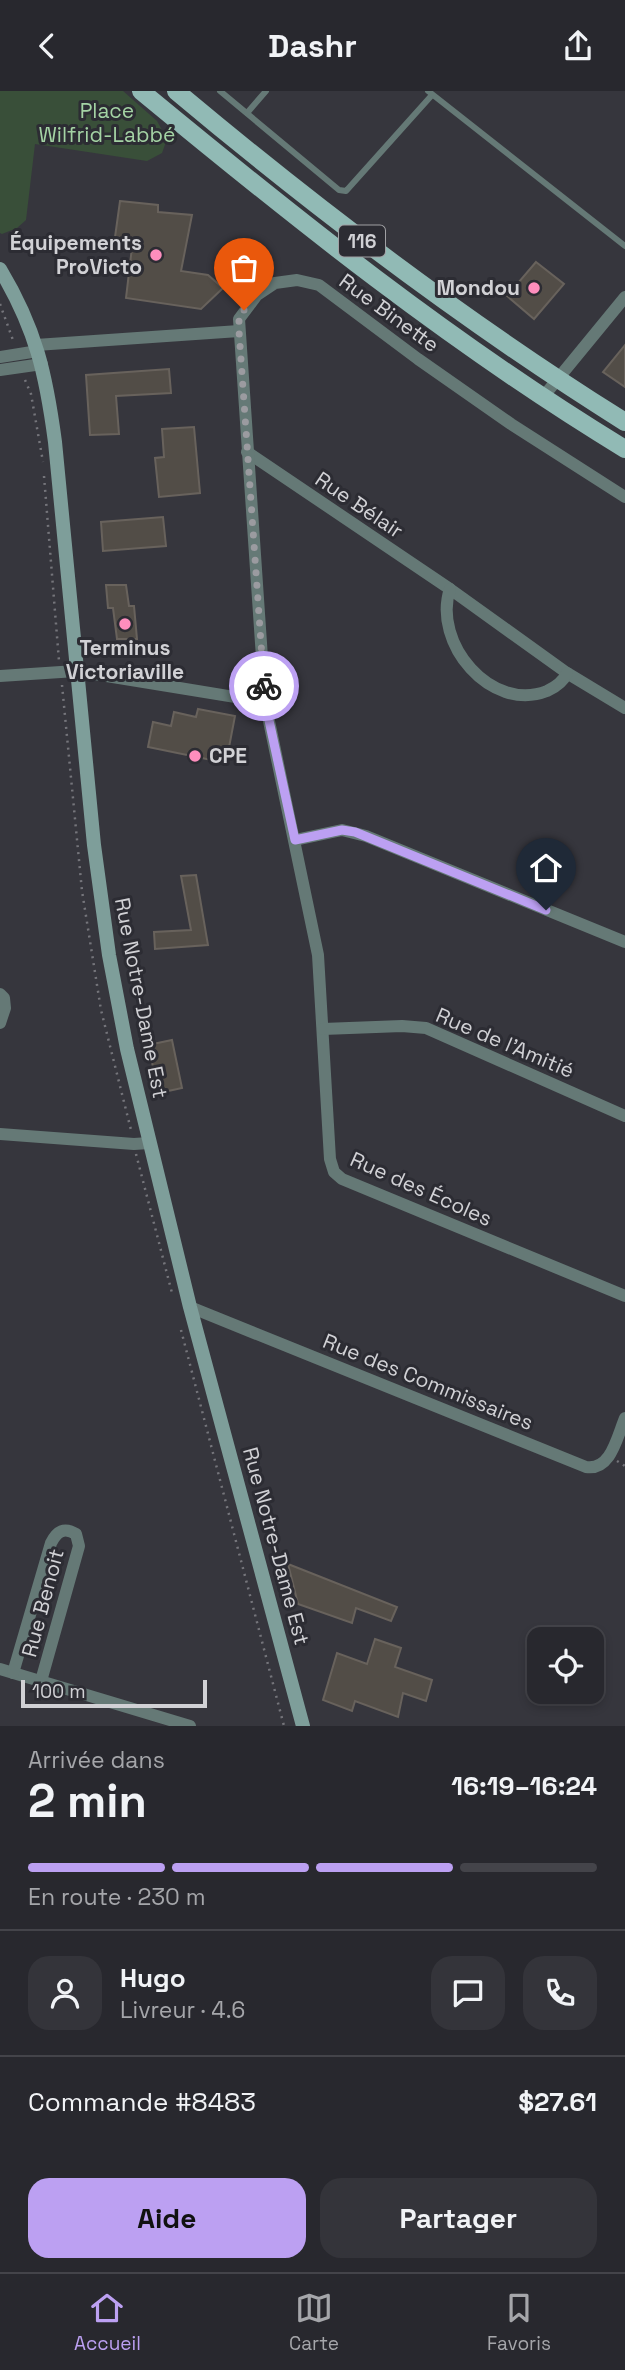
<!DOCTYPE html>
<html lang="fr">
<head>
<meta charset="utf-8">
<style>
  :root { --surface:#28282e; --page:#34343a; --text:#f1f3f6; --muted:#a5a6aa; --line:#44444a; --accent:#bca0f2 }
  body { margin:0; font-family:"Space Grotesk",sans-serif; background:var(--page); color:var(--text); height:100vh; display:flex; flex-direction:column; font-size:26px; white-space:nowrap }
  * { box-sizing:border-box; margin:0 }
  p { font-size:23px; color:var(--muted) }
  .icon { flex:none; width:38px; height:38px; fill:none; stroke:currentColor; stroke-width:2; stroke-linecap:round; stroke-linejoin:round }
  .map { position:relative; height:1635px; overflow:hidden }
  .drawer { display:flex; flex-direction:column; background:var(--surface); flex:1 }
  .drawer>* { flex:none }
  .buttons { position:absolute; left:527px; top:1536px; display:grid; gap:14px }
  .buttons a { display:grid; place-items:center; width:77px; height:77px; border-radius:14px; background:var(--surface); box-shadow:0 4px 10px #0003,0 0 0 2px var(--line); font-size:35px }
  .scale { position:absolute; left:21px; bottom:18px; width:186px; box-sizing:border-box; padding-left:7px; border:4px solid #d1d1d5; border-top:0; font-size:19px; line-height:24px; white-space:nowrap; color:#d1d1d5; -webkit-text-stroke:5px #2c2c33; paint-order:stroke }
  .pin { position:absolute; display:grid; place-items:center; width:60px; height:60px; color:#fff; margin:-72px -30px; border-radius:50% 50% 50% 0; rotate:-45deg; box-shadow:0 0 7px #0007 }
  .pin .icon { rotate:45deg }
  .courier { position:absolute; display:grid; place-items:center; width:70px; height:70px; margin:-35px; border:5px solid #bca0f2; border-radius:50%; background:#fff; color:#222; box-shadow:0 2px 9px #0007 }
  .summary em { font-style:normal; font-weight:600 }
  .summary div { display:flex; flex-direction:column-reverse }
  .summary { display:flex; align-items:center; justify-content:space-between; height:119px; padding:0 28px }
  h1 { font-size:46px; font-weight:600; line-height:52px }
  .bar { display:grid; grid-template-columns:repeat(4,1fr); gap:10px 7px; align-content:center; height:84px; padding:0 28px }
  .bar i { height:9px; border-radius:5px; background:var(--line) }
  .bar .on { background:var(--accent) }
  .bar p { grid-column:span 4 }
  .line { display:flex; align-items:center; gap:18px; padding:0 28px; border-top:2px solid var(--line) }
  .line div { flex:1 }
  .round { display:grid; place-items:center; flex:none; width:74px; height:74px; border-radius:21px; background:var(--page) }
  .cta { display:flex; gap:14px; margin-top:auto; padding:14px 28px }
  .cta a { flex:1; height:80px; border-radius:21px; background:var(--accent); color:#111; font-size:28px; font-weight:600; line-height:80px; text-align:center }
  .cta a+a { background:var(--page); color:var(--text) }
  header { display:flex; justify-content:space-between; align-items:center; height:91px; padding:0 28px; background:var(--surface); font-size:32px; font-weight:600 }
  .dock { display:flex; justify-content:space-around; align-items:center; height:98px; border-top:2px solid var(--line); background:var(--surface); font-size:19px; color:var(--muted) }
  .dock a { display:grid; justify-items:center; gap:4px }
  .dock .on { color:var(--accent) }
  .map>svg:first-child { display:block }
  .green { fill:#394f39 }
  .building { fill:#524d47; stroke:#68625c; stroke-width:2 }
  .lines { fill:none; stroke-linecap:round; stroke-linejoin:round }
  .path { stroke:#75757b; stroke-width:2.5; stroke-dasharray:2 5; stroke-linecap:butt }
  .lane { stroke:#657976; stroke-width:6 }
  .street { stroke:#657976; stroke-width:12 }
  .secondary { stroke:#7e9e9a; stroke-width:14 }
  .primary { stroke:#91bab5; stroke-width:18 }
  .done { stroke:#9b9ba0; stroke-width:7; stroke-dasharray:0 12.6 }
  .route { stroke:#bca0f2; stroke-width:9 }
  .poi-dot { fill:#fe8ebd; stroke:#2c2c33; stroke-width:2.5 }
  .labels { text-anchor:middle; stroke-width:6; stroke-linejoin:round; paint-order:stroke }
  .shield { fill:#2c2c33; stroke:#a0a0a4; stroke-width:2 }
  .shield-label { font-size:19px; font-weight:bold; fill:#d1d1d5 }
  .park-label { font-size:21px; fill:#a4d3a4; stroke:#2c2c33 }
  .poi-label { font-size:21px; font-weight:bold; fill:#d1d1d5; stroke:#2c2c33; text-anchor:end }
  .street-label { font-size:21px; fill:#d1d1d5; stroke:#2c2c33 }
</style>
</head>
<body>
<header><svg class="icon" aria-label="back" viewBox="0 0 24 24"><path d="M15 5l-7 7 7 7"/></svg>Dashr<svg class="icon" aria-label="share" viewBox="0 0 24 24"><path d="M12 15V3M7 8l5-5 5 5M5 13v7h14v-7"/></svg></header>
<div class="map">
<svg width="625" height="1635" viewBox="0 0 625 1635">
  <rect width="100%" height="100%" fill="#36363d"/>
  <path class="green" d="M0,0H123L157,30L167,48L162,62L147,70L35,53L26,129L17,137L2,143L0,142Z"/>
  <g class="building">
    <path d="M120,110L158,114V121L192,124L181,180L208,184L223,197L201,218L126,207L133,148L115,146Z"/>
    <path d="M536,171L564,193L534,228L507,205Z"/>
    <path d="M625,254V296L603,281Z"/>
    <path d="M169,278L171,302L116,305L119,343L90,344L86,284Z"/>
    <path d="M194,336L200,402L159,406L155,367L164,366L162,338Z"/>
    <path d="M163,426L166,455L103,460L101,431Z"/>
    <path d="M106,494H126L129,515H134L137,548H117L113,517H108Z"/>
    <path d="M198,618L235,625L226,672L148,656L153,631L171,635L174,621L196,626Z"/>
    <path d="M196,784L208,854L155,858L154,841L191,839L181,785Z"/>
    <path d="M172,949L182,997L159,1002L148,954Z"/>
    <path d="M288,1473L397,1516L391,1530L356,1517L352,1532L298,1513Z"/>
    <path d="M375,1548L401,1557L395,1576L432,1589L426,1610L403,1602L398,1626L355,1610L352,1620L323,1609L337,1562L367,1573Z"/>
  </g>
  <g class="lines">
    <g class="path">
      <path d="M0,213L14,252"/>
      <path d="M25,289L31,303L43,371"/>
      <path d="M44,385L59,570"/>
      <path d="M62,594L82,800L101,919L131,1039"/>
      <path d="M136,1063L172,1202"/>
      <path d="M181,1239L284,1635"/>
      <path d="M617,1370L625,1375"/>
    </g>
    <g class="lane">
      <path d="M220,0L339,99L346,100L432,4"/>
      <path d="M428,0L625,155"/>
      <path d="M247,22L266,0"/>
    </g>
    <g class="street">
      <path d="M36,254L239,240"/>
      <path d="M0,266L38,260"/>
      <path d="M0,279L42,273"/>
      <path d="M543,306L625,206"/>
      <path d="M247,361L450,498L567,582L625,617"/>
      <path d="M625,406L511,333L418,268L319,194L297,189L275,192L257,204L239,228L265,611L318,864L330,1068L334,1081L342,1088L625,1205"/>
      <path d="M450,498C432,552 491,622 547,600C556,596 563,591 567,582"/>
      <path d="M0,585L76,580L265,611"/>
      <path d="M295,749L342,739L366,745L625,851"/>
      <path d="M0,903L4,907L5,917L0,932"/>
      <path d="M323,938L402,935L426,937L625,1025"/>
      <path d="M0,1043L134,1053L149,1052"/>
      <path d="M190,1216L586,1376C611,1380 617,1346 625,1327"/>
      <path d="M0,1578L190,1635"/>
      <path d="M13,1582L51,1452C57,1440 64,1436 76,1443L79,1455L41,1590"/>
    </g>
    <path class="secondary" d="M0,178C36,238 46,283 55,351L94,754L109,864L127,958L190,1216L303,1635"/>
    <g class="primary">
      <path d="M141,0C296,128 452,253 625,358"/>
      <path d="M176,0C319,120 467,232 625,331"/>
    </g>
  </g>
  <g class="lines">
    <path class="done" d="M244,219L239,228V240L264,595"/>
    <path class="route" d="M264,595L265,611L295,749L342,739L355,741L546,819"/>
  </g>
  <g class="poi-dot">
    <circle cx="156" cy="164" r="7"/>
    <circle cx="534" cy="197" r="7"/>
    <circle cx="125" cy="533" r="7"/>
    <circle cx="195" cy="665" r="7"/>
  </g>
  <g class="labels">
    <rect class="shield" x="339" y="134.5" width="46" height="31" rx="5"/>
    <g class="shield-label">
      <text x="362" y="157">116</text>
    </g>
    <g class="park-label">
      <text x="107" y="27">Place<tspan x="107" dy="24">Wilfrid-Labbé</tspan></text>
    </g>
    <g class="poi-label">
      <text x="142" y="159">Équipements<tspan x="142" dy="24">ProVicto</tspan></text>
      <text x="520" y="204">Mondou</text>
      <text x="125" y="564" text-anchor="middle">Terminus<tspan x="125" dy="24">Victoriaville</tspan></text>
      <text x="209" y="672" text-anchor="start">CPE</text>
    </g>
    <g class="street-label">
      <text transform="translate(389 222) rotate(36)" y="7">Rue Binette</text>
      <text transform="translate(359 414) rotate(34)" y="7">Rue Bélair</text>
      <text transform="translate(141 907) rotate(79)" y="7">Rue Notre-Dame Est</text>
      <text transform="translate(505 952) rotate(23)" y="7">Rue de l'Amitié</text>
      <text transform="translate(421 1098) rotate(24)" y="7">Rue des Écoles</text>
      <text transform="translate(428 1291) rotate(22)" y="7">Rue des Commissaires</text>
      <text transform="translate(276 1455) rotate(75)" y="7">Rue Notre-Dame Est</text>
      <text transform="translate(43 1512) rotate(-75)" y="7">Rue Benoit</text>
    </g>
  </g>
</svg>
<div class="buttons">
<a><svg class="icon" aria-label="locate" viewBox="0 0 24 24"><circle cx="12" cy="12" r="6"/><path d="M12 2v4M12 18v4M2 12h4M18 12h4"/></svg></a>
</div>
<div class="scale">100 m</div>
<div class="pin" style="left:244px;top:219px;background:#ea580c"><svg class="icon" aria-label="bag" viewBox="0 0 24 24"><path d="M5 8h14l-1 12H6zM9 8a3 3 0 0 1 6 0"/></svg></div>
<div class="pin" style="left:546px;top:819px;background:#1f2937"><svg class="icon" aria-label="home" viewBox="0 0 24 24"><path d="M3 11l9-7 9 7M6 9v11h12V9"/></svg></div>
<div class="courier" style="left:264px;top:595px"><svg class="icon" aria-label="bike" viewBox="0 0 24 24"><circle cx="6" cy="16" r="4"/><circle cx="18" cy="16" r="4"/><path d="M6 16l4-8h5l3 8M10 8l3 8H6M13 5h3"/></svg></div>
</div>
<section class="drawer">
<div class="summary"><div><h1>2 min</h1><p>Arrivée dans</p></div><em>16:19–16:24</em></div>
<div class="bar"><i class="on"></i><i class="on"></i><i class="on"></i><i></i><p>En route · 230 m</p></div>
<div class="line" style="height:126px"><a class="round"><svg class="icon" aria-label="person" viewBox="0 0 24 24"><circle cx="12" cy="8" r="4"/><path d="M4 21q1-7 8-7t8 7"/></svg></a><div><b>Hugo</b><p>Livreur · 4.6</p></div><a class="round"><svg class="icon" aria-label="chat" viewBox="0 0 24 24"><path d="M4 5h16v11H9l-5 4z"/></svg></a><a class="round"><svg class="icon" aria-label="phone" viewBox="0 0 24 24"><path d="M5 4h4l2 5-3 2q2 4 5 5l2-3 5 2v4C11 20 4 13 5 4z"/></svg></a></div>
<div class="line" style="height:91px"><div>Commande #8483</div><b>$27.61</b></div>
<div class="cta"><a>Aide</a><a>Partager</a></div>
</section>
<nav class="dock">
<a class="on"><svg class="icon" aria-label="home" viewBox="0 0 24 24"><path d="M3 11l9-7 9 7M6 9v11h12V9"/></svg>Accueil</a>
<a><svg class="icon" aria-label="map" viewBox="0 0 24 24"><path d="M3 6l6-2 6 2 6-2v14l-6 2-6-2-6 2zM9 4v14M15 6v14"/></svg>Carte</a>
<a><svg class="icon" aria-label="saved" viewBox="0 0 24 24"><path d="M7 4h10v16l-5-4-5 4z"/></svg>Favoris</a>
</nav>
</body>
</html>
